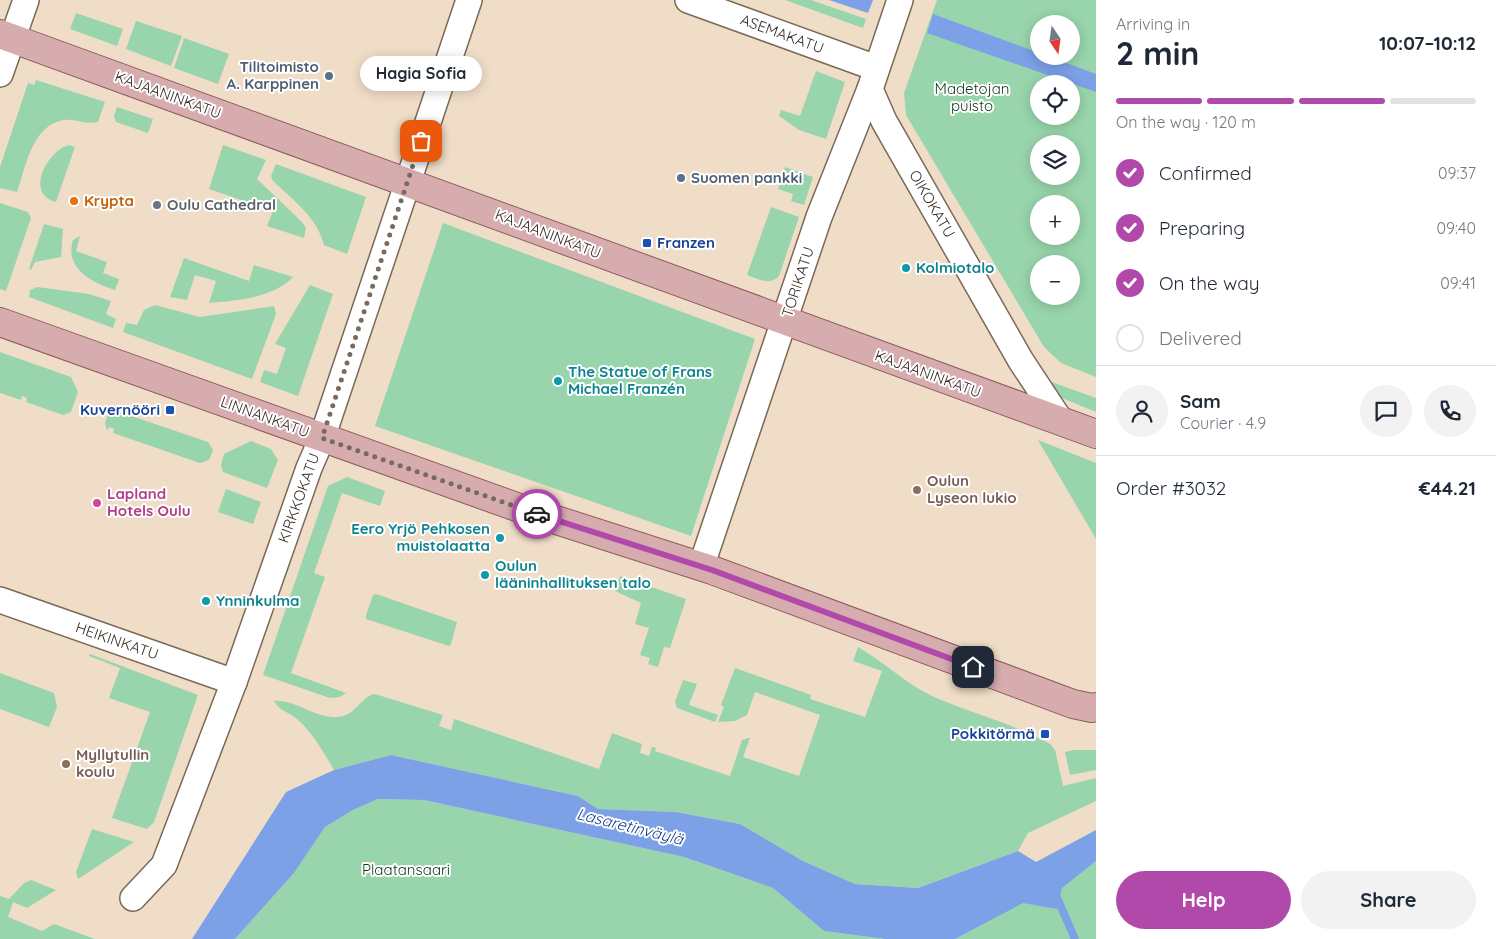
<!DOCTYPE html>
<html lang="en">
<head>
<meta charset="utf-8">
<style>
  :root { --surface:#fff; --page:#f2f2f3; --text:#1f2937; --muted:#747a83; --line:#e0e1e3; --accent:#b149ab }
  body { margin:0; font-family:Quicksand,sans-serif; background:var(--page); color:var(--text); height:100vh; display:flex; flex-direction:column; font-size:19px; white-space:nowrap }
  * { box-sizing:border-box; margin:0 }
  p { font-size:16px; color:var(--muted) }
  .icon { flex:none; width:28px; height:28px; fill:none; stroke:currentColor; stroke-width:2; stroke-linecap:round; stroke-linejoin:round }
  .map { position:relative; flex:1; overflow:hidden }
  .panel { display:flex; flex-direction:column; background:var(--surface); width:400px }
  .panel>* { flex:none }
  .needle { width:32px; rotate:167deg }
  .controls { position:absolute; left:1030px; top:15px; display:grid; gap:10px }
  .controls a { display:grid; place-items:center; width:50px; height:50px; border-radius:50%; background:var(--surface); box-shadow:0 2px 12px #0003; font-size:25px }
  .pin { position:absolute; display:grid; place-items:center; width:42px; height:42px; color:#fff; margin:-21px; border-radius:10px; box-shadow:0 2px 8px #0006 }
  .courier { position:absolute; display:grid; place-items:center; width:50px; height:50px; margin:-25px; border:4px solid #b149ab; border-radius:50%; background:#fff; color:#222; box-shadow:0 1px 6px #0007 }
  .bubble { position:absolute; height:35px; border-radius:18px; background:var(--surface); box-shadow:0 2px 12px #0003; font-size:16px; font-weight:800; line-height:35px; text-align:center }
  .head em { font-style:normal; font-weight:800 }
  .head div { display:flex; flex-direction:column-reverse }
  .head { display:flex; align-items:center; justify-content:space-between; height:85px; padding:0 20px }
  h1 { font-size:32px; font-weight:800; line-height:38px }
  .bar { display:grid; grid-template-columns:repeat(4,1fr); gap:8px 5px; align-content:center; height:60px; padding:0 20px }
  .bar i { height:6px; border-radius:4px; background:var(--line) }
  .bar .active { background:var(--accent) }
  .bar p { grid-column:span 4 }
  .line { display:flex; align-items:center; gap:12px; padding:0 20px; border-top:1px solid var(--line) }
  .line div { flex:1 }
  .round { display:grid; place-items:center; flex:none; width:52px; height:52px; border-radius:26px; background:var(--page) }
  ol { padding:0 20px; list-style:none }
  li { display:flex; align-items:center; gap:15px; height:55px }
  li p { margin-inline-start:auto }
  li .icon { padding:5px; border-radius:50%; background:var(--accent); color:#fff; stroke-width:4 }
  li:last-child { color:var(--muted) }
  li i { width:28px; height:28px; border:2px solid var(--line); border-radius:50% }
  .action { display:flex; gap:10px; margin-top:auto; padding:10px 20px }
  .action a { flex:1; height:58px; border-radius:30px; background:var(--accent); color:#fff; font-size:20px; font-weight:800; line-height:58px; text-align:center }
  .action a+a { background:var(--page); color:var(--text) }
  main { display:flex; flex:1; min-height:0 }
  .map>svg:first-child { display:block }
  .green { fill:#98d5ac; fill-rule:evenodd }
  .water { fill:#7ca1e7 }
  .lines { fill:none; stroke-linecap:round; stroke-linejoin:round }
  .stream { stroke:#7ca1e7; stroke-width:8 }
  .minor-casing { stroke:#7a6956; stroke-width:28 }
  .major-casing { stroke:#8d5c5d; stroke-width:30 }
  .minor { stroke:#fff; stroke-width:25 }
  .major { stroke:#d7acaf; stroke-width:28 }
  .done { stroke:#766b5e; stroke-width:5; stroke-dasharray:0 9 }
  .route { stroke:#b149ab; stroke-width:6 }
  .service-dot { fill:#5c6f8a; stroke:#fff; stroke-width:2 }
  .food-dot { fill:#e8710a; stroke:#fff; stroke-width:2 }
  .worship-dot { fill:#6b7280; stroke:#fff; stroke-width:2 }
  .transit-dot { fill:#1a4fb4; stroke:#fff; stroke-width:2 }
  .culture-dot { fill:#0f9aa8; stroke:#fff; stroke-width:2 }
  .education-dot { fill:#8d6e63; stroke:#fff; stroke-width:2 }
  .hotel-dot { fill:#d1479c; stroke:#fff; stroke-width:2 }
  .labels { text-anchor:middle; stroke-width:4; stroke-linejoin:round; paint-order:stroke }
  .street-label { font-size:15px; fill:#352e26; stroke:#fff }
  .service-label { font-size:15px; font-weight:bold; fill:#4e5e75; stroke:#fff; text-anchor:end }
  .park-label { font-size:15px; fill:#0d321d; stroke:#fff }
  .food-label { font-size:15px; font-weight:bold; fill:#c56008; stroke:#fff; text-anchor:start }
  .worship-label { font-size:15px; font-weight:bold; fill:#5b616d; stroke:#fff; text-anchor:start }
  .transit-label { font-size:15px; font-weight:bold; fill:#164399; stroke:#fff; text-anchor:end }
  .culture-label { font-size:15px; font-weight:bold; fill:#0d838f; stroke:#fff; text-anchor:start }
  .education-label { font-size:15px; font-weight:bold; fill:#785e54; stroke:#fff; text-anchor:start }
  .hotel-label { font-size:15px; font-weight:bold; fill:#b23c85; stroke:#fff; text-anchor:start }
  .water-label { font-size:16px; font-style:italic; fill:#173d8e; stroke:#fff }
</style>
</head>
<body>
<main>
<div class="map">
<svg width="1096" height="939" viewBox="0 0 1096 939">
  <rect width="100%" height="100%" fill="#f0ddc7"/>
  <g class="green">
    <path d="M785,0H811L866,19L863,28Z"/>
    <path d="M937,0H1096V377L1061,363L1044,347L906,115L904,93ZM1039,24H1071V56H1039ZM1039,84H1071V116H1039ZM1039,144H1071V176H1039ZM1039,204H1071V236H1039ZM1039,264H1071V296H1039Z"/>
    <path d="M76,13L123,29L117,46L70,29Z"/>
    <path d="M136,21L182,36L171,66L126,49Z"/>
    <path d="M184,38L229,54L218,84L174,68Z"/>
    <path d="M816,71L845,82L826,139L799,130L779,116L781,110L800,116Z"/>
    <path d="M36,80L105,102L98,122C86,125 74,118 63,120C32,126 26,166 17,192L0,188V167L28,83L34,85Z"/>
    <path d="M117,107L153,119L148,133L116,122L114,116Z"/>
    <path d="M69,145L75,147L56,202C24,194 47,151 69,145Z"/>
    <path d="M223,145L266,160L257,179L302,222L306,228L304,238L267,226L273,211L209,189Z"/>
    <path d="M276,164L366,197L347,254L324,245C317,217 293,200 273,181L271,176Z"/>
    <path d="M785,167L813,177L804,205L791,201L793,194L778,189Z"/>
    <path d="M0,203L28,212L31,218L6,291L0,289Z"/>
    <path d="M771,207L799,217L779,276C770,286 758,279 747,275Z"/>
    <path d="M443,223L755,339L691,536L375,426Z"/>
    <path d="M44,224L63,229L61,257L35,262L31,270L29,269Z"/>
    <path d="M80,236L76,251L107,262L103,273L119,279L115,290C93,283 64,269 73,240Z"/>
    <path d="M184,258L249,281L254,265L293,277C273,298 236,301 209,303L216,281L195,275L187,300L170,297Z"/>
    <path d="M310,285L333,294L298,396L260,382L264,370L277,374L286,348L275,344Z"/>
    <path d="M37,287L89,294L111,301L106,314L116,319L113,328L29,297L30,290Z"/>
    <path d="M155,305L200,317L274,306L276,314L252,379L123,332L126,323L137,325L144,310Z"/>
    <path d="M0,352L71,377L78,392L71,412L63,415L26,402L27,398L22,396L21,400L0,393Z"/>
    <path d="M1046,380L1096,398V412L1062,398Z"/>
    <path d="M117,411L208,442L213,450L209,460L200,463L113,433L114,429L109,427L107,431L105,423L109,412Z"/>
    <path d="M1038,440L1096,463V539Z"/>
    <path d="M251,441L271,449L278,460L267,488L223,472L221,465L224,454Z"/>
    <path d="M347,477L385,491L380,506L342,493L314,573L325,577L291,673L346,693L340,697L330,698L263,675L328,486Z"/>
    <path d="M226,489L261,502L253,524L218,512Z"/>
    <path d="M620,576L686,599L670,648L664,647L658,667L648,664L650,658L640,655L649,628L635,624L641,603L615,591Z"/>
    <path d="M376,594L457,622L451,644L449,646L366,619V615L373,595Z"/>
    <path d="M858,647C884,662 905,683 932,696C971,713 1014,724 1050,744L1055,750L1063,786L1096,778V801L1028,833L1018,851L918,888L855,884L803,861L740,824L676,812L598,809L578,796L391,755L334,770C324,753 313,733 297,719C288,711 280,712 274,701C295,699 316,719 337,717C357,716 360,696 375,694L443,715L439,726L451,730L454,719L599,769L612,733L642,744L640,753L649,756L652,747L656,748L655,751L730,776L742,740L748,738H750L743,757L799,776L820,715L755,692L747,715L735,721L718,722L724,707L721,705L735,668L811,695L810,699L865,717L882,671L853,661Z"/>
    <path d="M90,654L198,695L154,822L147,829L112,818L150,712L109,698L120,668L89,656Z"/>
    <path d="M0,673L54,693L57,707L49,727L0,709Z"/>
    <path d="M683,680L697,684L689,705L718,715L715,722L677,708L675,702Z"/>
    <path d="M1074,750H1096V770L1070,775L1065,752Z"/>
    <path d="M378,799L424,800L684,857L773,888L824,931L885,939H235L294,873L325,827L353,810Z"/>
    <path d="M92,829L134,842L78,879L76,872Z"/>
    <path d="M1096,861V939H949H955L1023,902L1036,905Z"/>
    <path d="M31,880L56,890L27,908L13,902L8,917L42,931L54,924L95,939H0V896L9,899L24,883Z"/>
  </g>
  <g class="water">
    <path d="M829,0H873L868,13Z"/>
    <path d="M933,14L1039,53V56H1047L1096,74V92L927,33Z"/>
    <path d="M391,755L578,796L598,809L676,812L740,824L803,861L855,884L918,888L1018,851L1036,862L1096,830V861L1062,888L1057,909L1023,903L955,939H885L824,931L773,888L684,857L424,800L378,799L353,810L325,827L294,873L235,939H192L286,792L334,770Z"/>
  </g>
  <g class="lines">
    <path class="stream" d="M1055,893L1075,939"/>
    <defs>
      <g id="minor">
        <path d="M688,0L876,68"/>
        <path d="M0,74L26,0"/>
        <path d="M870,89L884,121L1021,361L1060,420"/>
        <path d="M701,567L819,217L870,89L900,0"/>
        <path d="M0,600L234,682"/>
        <path d="M133,898L164,865L234,682L309,468L322,438L469,0"/>
      </g>
      <g id="major">
        <path d="M0,34L1096,434"/>
        <path d="M0,322L525,510L712,570L1073,704L1092,708L1096,707"/>
      </g>
    </defs>
    <use href="#minor" class="minor-casing"/>
    <use href="#major" class="major-casing"/>
    <use href="#minor" class="minor"/>
    <use href="#major" class="major"/>
  </g>
  <g class="lines">
    <path class="done" d="M421,141L322,438L537,514"/>
    <path class="route" d="M537,514L712,570L973,667"/>
  </g>
  <g class="service-dot">
    <circle cx="329" cy="76" r="5"/>
    <circle cx="681" cy="178" r="5"/>
  </g>
  <circle class="food-dot" cx="74" cy="201" r="5"/>
  <circle class="worship-dot" cx="157" cy="205" r="5"/>
  <g class="transit-dot">
    <rect x="642" y="238" width="10" height="10" rx="2.5"/>
    <rect x="165" y="405" width="10" height="10" rx="2.5"/>
    <rect x="1040" y="729" width="10" height="10" rx="2.5"/>
  </g>
  <g class="culture-dot">
    <circle cx="906" cy="268" r="5"/>
    <circle cx="558" cy="381" r="5"/>
    <circle cx="500" cy="538" r="5"/>
    <circle cx="485" cy="575" r="5"/>
    <circle cx="206" cy="601" r="5"/>
  </g>
  <g class="education-dot">
    <circle cx="917" cy="490" r="5"/>
    <circle cx="66" cy="764" r="5"/>
  </g>
  <circle class="hotel-dot" cx="97" cy="503" r="5"/>
  <g class="labels">
    <g class="street-label">
      <text transform="translate(782 34) rotate(20)" y="5">ASEMAKATU</text>
      <text transform="translate(168 95) rotate(20)" y="5">KAJAANINKATU</text>
      <text transform="translate(932 204) rotate(60)" y="5">OIKOKATU</text>
      <text transform="translate(548 234) rotate(21)" y="5">KAJAANINKATU</text>
      <text transform="translate(798 282) rotate(-72)" y="5">TORIKATU</text>
      <text transform="translate(928 374) rotate(20)" y="5">KAJAANINKATU</text>
      <text transform="translate(265 417) rotate(20)" y="5">LINNANKATU</text>
      <text transform="translate(299 498) rotate(-70)" y="5">KIRKKOKATU</text>
      <text transform="translate(117 641) rotate(19)" y="5">HEIKINKATU</text>
    </g>
    <g class="service-label">
      <text x="319" y="72">Tilitoimisto<tspan x="319" dy="17">A. Karppinen</tspan></text>
      <text x="691" y="183" text-anchor="start">Suomen pankki</text>
    </g>
    <g class="park-label">
      <text x="972" y="94">Madetojan<tspan x="972" dy="17">puisto</tspan></text>
      <text x="406" y="875">Plaatansaari</text>
    </g>
    <g class="food-label">
      <text x="84" y="206">Krypta</text>
    </g>
    <g class="worship-label">
      <text x="167" y="210">Oulu Cathedral</text>
    </g>
    <g class="transit-label">
      <text x="657" y="248" text-anchor="start">Franzen</text>
      <text x="160" y="415">Kuvernööri</text>
      <text x="1035" y="739">Pokkitörmä</text>
    </g>
    <g class="culture-label">
      <text x="916" y="273">Kolmiotalo</text>
      <text x="568" y="377">The Statue of Frans<tspan x="568" dy="17">Michael Franzén</tspan></text>
      <text x="490" y="534" text-anchor="end">Eero Yrjö Pehkosen<tspan x="490" dy="17">muistolaatta</tspan></text>
      <text x="495" y="571">Oulun<tspan x="495" dy="17">lääninhallituksen talo</tspan></text>
      <text x="216" y="606">Ynninkulma</text>
    </g>
    <g class="education-label">
      <text x="927" y="486">Oulun<tspan x="927" dy="17">Lyseon lukio</tspan></text>
      <text x="76" y="760">Myllytullin<tspan x="76" dy="17">koulu</tspan></text>
    </g>
    <g class="hotel-label">
      <text x="107" y="499">Lapland<tspan x="107" dy="17">Hotels Oulu</tspan></text>
    </g>
    <g class="water-label">
      <text transform="translate(630 826) rotate(14)" y="6">Lasaretinväylä</text>
    </g>
  </g>
</svg>
<div class="controls">
<a><svg class="needle" viewBox="-14 -14 28 28"><path d="M0-13l5 13h-10z" fill="#e53935"/><path d="M0 13l5-13h-10z" fill="#747a83"/></svg></a>
<a><svg class="icon" aria-label="locate" viewBox="0 0 24 24"><circle cx="12" cy="12" r="6"/><path d="M12 2v4M12 18v4M2 12h4M18 12h4"/></svg></a>
<a><svg class="icon" aria-label="layers" viewBox="0 0 24 24"><path d="M12 4l9 5-9 5-9-5zM3 14l9 5 9-5"/></svg></a>
<a>+</a>
<a>−</a>
</div>
<div class="pin" style="left:421px;top:141px;background:#ea580c"><svg class="icon" aria-label="bag" viewBox="0 0 24 24"><path d="M5 8h14l-1 12H6zM9 8a3 3 0 0 1 6 0"/></svg></div>
<div class="pin" style="left:973px;top:667px;background:#1f2937"><svg class="icon" aria-label="home" viewBox="0 0 24 24"><path d="M3 11l9-7 9 7M6 9v11h12V9"/></svg></div>
<div class="courier" style="left:537px;top:514px"><svg class="icon" aria-label="car" viewBox="0 0 24 24"><path d="M5 17H2v-5l4-1 3-4h7l3 4 3 1v5h-3M9 17h6M6 11h13"/><circle cx="7" cy="17" r="2"/><circle cx="17" cy="17" r="2"/></svg></div>
<div class="bubble" style="left:360px;top:56px;width:122px">Hagia Sofia</div>
</div>
<section class="panel">
<div class="head"><div><h1>2 min</h1><p>Arriving in</p></div><em>10:07–10:12</em></div>
<div class="bar"><i class="active"></i><i class="active"></i><i class="active"></i><i></i><p>On the way · 120 m</p></div>
<ol>
<li><svg class="icon" aria-label="check" viewBox="0 0 24 24"><path d="M5 12l5 5 9-10"/></svg>Confirmed<p>09:37</p></li>
<li><svg class="icon" aria-label="check" viewBox="0 0 24 24"><path d="M5 12l5 5 9-10"/></svg>Preparing<p>09:40</p></li>
<li><svg class="icon" aria-label="check" viewBox="0 0 24 24"><path d="M5 12l5 5 9-10"/></svg>On the way<p>09:41</p></li>
<li><i></i>Delivered</li>
</ol>
<div class="line" style="height:90px"><a class="round"><svg class="icon" aria-label="person" viewBox="0 0 24 24"><circle cx="12" cy="8" r="4"/><path d="M4 21q1-7 8-7t8 7"/></svg></a><div><b>Sam</b><p>Courier · 4.9</p></div><a class="round"><svg class="icon" aria-label="chat" viewBox="0 0 24 24"><path d="M4 5h16v11H9l-5 4z"/></svg></a><a class="round"><svg class="icon" aria-label="phone" viewBox="0 0 24 24"><path d="M5 4h4l2 5-3 2q2 4 5 5l2-3 5 2v4C11 20 4 13 5 4z"/></svg></a></div>
<div class="line" style="height:65px"><div>Order #3032</div><b>€44.21</b></div>
<div class="action"><a>Help</a><a>Share</a></div>
</section>
</main>
</body>
</html>
